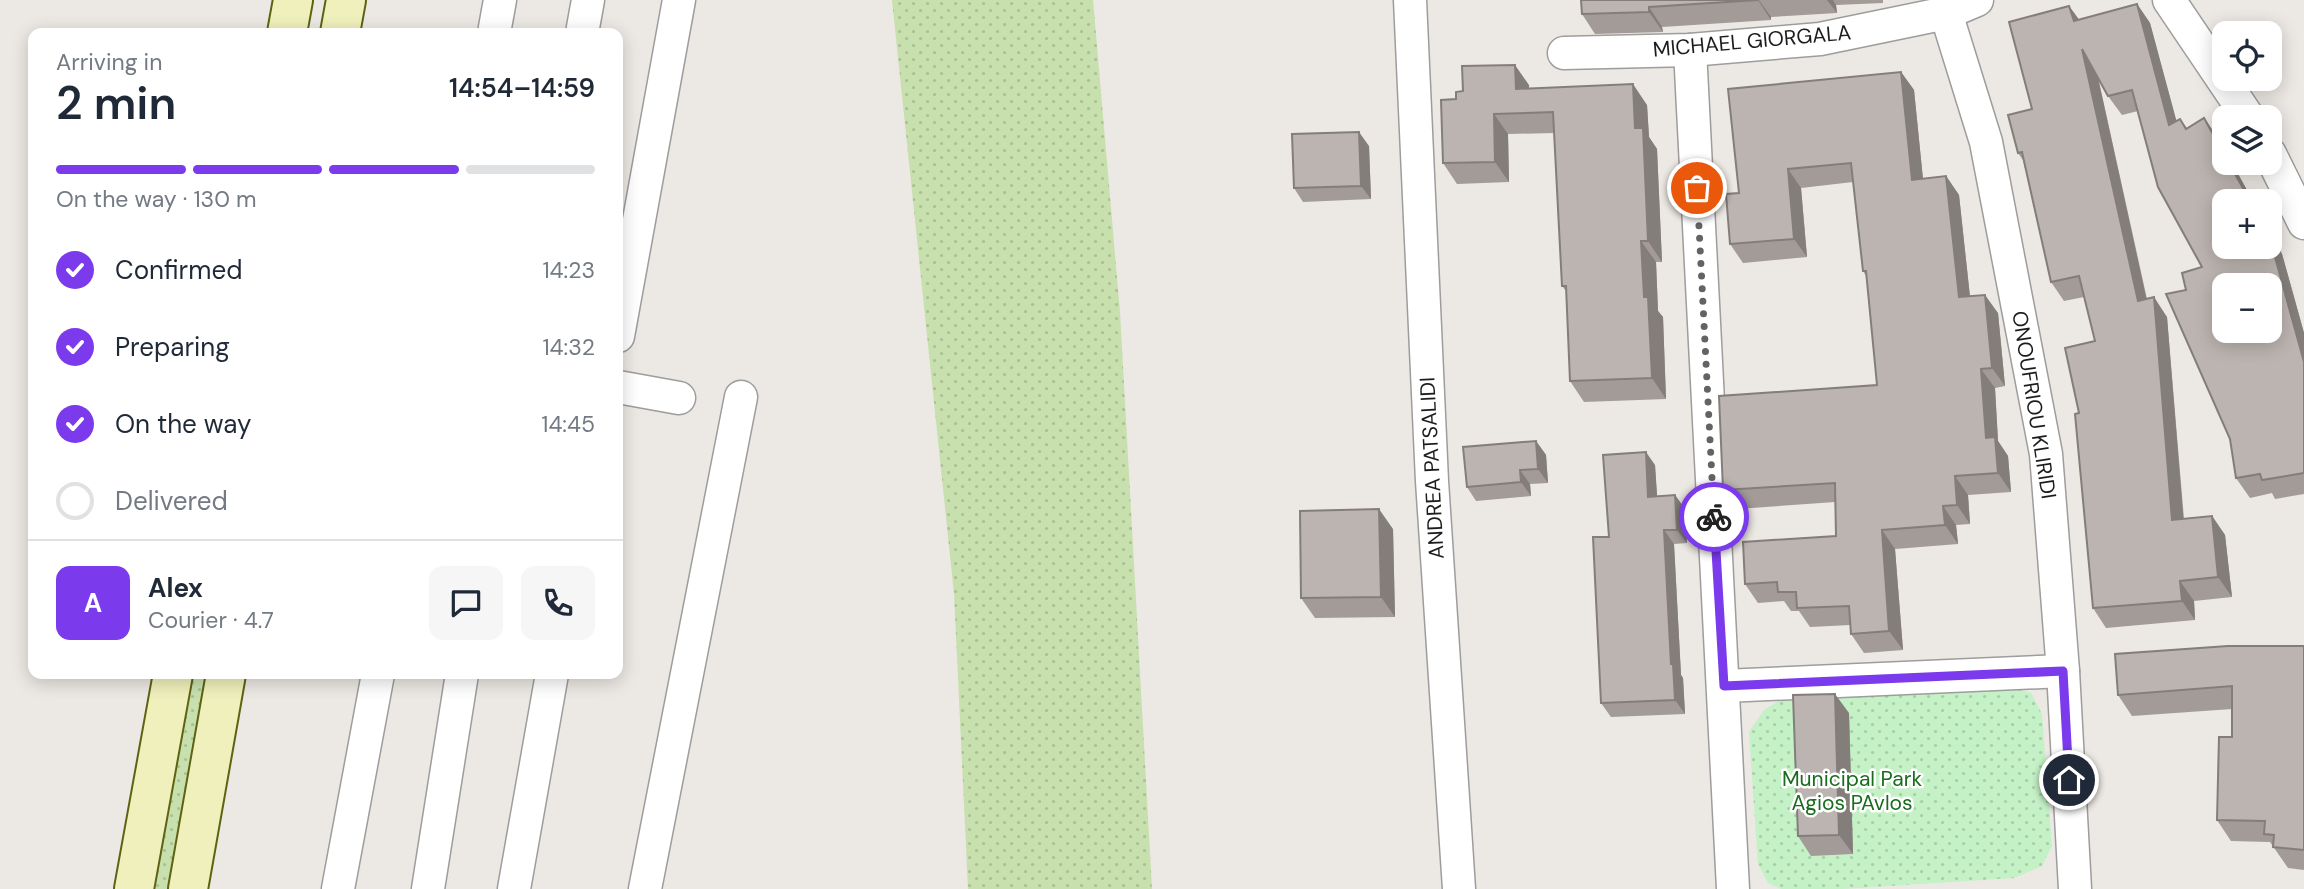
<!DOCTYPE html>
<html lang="en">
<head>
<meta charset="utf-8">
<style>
  :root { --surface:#fff; --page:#f6f6f7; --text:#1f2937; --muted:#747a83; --line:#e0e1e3; --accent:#7c3aed }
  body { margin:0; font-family:"DM Sans",sans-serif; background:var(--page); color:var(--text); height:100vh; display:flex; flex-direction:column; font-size:26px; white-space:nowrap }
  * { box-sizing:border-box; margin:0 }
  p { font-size:23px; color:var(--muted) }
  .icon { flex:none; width:38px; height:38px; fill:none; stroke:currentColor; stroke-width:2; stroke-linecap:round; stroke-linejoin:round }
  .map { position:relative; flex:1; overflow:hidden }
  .sheet { position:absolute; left:28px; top:28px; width:595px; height:651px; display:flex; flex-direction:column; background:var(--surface); border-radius:14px; box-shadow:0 4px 18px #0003 }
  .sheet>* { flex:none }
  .tools { position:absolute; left:2212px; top:21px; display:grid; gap:14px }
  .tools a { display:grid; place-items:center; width:70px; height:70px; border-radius:14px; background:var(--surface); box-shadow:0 4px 18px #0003; font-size:35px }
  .pin { position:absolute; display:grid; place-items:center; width:60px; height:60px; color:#fff; margin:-30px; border:4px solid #fff; border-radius:50%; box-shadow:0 2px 7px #0007 }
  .courier { position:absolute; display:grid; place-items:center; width:70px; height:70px; margin:-35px; border:5px solid #7c3aed; border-radius:50%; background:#fff; color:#222; box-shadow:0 2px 9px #0007 }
  .head em { font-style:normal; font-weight:600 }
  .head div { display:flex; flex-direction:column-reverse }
  .head { display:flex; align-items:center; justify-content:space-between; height:119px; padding:0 28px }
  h1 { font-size:46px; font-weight:600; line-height:52px }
  .bar { display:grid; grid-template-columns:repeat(4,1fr); gap:10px 7px; align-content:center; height:84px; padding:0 28px }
  .bar i { height:9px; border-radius:5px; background:var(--line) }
  .bar .active { background:var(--accent) }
  .bar p { grid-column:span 4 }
  .line { display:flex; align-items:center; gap:18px; padding:0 28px; border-top:2px solid var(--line) }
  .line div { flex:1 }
  .round { display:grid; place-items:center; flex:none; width:74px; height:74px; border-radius:14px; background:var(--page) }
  ol { padding:0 28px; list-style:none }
  li { display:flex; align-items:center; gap:21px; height:77px }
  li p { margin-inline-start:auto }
  li .icon { padding:7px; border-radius:50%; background:var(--accent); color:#fff; stroke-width:4 }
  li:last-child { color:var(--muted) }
  li i { width:38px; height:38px; border:4px solid var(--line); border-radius:50% }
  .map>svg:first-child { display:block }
  .grass { fill:url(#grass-dots) }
  .park { fill:url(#park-dots) }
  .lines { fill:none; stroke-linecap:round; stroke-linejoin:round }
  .street-casing { stroke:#9d9d9d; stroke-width:35 }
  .secondary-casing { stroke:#5d6312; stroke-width:42 }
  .street { stroke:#fff; stroke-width:32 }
  .secondary { stroke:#f0f0bc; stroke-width:38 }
  .wall { fill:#a29b97 }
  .shaded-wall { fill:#847e7b }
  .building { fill:#bcb4b0; stroke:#847e7b; stroke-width:2; fill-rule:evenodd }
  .done { stroke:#656362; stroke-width:7; stroke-dasharray:0 12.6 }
  .route { stroke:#7c3aed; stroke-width:9 }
  .labels { text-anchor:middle; stroke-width:5; stroke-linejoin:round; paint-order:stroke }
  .street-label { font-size:21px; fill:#1c1c1c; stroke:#fff }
  .park-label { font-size:21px; fill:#196b1d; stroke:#fff }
</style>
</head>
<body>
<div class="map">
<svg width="2304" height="889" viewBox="0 0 2304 889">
  <defs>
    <pattern id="grass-dots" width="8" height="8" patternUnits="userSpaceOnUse" patternTransform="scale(1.75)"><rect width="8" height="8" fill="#c8e0ae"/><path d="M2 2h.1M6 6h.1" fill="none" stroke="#abc095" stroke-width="1.8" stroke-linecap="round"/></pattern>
    <pattern id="park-dots" width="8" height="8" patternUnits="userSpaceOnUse" patternTransform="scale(1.75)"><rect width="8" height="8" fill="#c4f1c6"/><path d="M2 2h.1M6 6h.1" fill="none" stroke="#a8ceaa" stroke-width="1.8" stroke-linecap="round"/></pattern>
  </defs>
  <rect width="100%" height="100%" fill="#ece8e3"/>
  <g class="grass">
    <path d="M892,0H1093L1120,312L1152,889H968L954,594Z"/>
    <path d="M190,674H210L172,889H151Z"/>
  </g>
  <path class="park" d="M2009,686L2031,693L2042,714L2052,846L2042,866L2014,878L1842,889H1781L1768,883L1758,864L1749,732L1764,710L1785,697Z"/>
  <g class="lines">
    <defs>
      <g id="street">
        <path d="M1410,0L1432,481L1459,889"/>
        <path d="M2169,0L2248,117"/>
        <path d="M1946,13L1986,142L2046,454L2063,671L2075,889"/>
        <path d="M494,33L500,0"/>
        <path d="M582,33L588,0"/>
        <path d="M1690,50L1733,889"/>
        <path d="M1564,53L1690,50L1820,39L1946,13L1977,0"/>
        <path d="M2270,154L2304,223"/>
        <path d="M618,336L679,0"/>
        <path d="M618,387L679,398"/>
        <path d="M1724,686L2063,671"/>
        <path d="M338,889L378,674"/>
        <path d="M428,889L462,674"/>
        <path d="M514,889L552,674"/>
        <path d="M645,889L741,397"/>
      </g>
      <g id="secondary">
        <path d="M287,33L293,0"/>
        <path d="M340,33L346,0"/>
        <path d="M134,889L173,674"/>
        <path d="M188,889L226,674"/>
      </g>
    </defs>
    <use href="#street" class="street-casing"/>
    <use href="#secondary" class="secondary-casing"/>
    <use href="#street" class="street"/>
    <use href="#secondary" class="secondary"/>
  </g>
  <g class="wall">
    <path d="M1581,0H1883V3L1836,5L1837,13L1771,17V20L1662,27L1663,32L1595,34L1582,14Z"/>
    <path d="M2137,4L2150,23L2176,121L2180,119L2187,128L2204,118L2218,138L2224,149V163H2232L2253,201L2270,247V232L2282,254L2304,333V494L2275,499L2272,493L2250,498L2236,478L2230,439L2186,290L2202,267L2138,111L2122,115L2108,96L2098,77L2147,299L2167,317L2184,519L2212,516L2225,535L2232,597L2194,601L2195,620L2106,628L2093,608L2079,413L2095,341L2084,297L2064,301L2051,282L2023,160L2018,153L2032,109L2069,6L2079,20Z"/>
    <path d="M1901,72L1914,90L1923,179L1946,176L1959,195L1970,296L1998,313L2005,386L1995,388L1998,441L2008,456L2011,492L1968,495L1970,524L1956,525L1958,544L1895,549L1903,650L1864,653L1851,634L1850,625L1810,627L1799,611H1791L1784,601L1758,603L1745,584L1836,536L1835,502L1737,509L1723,490L1877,385L1866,276L1863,271L1853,182L1801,188L1807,257L1743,263L1730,244L1739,193Z"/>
    <path d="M1529,85V88L1647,105L1649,137L1657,149L1662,262H1656L1658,311L1663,317L1666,399L1584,402L1570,381L1566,291L1562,286L1554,133L1508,134L1509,182L1457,184L1443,163L1456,99Z"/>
    <path d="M1369,146L1371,199L1303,202L1294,188Z"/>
    <path d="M1536,441L1546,455L1548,483L1530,484L1531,496L1476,501L1467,487Z"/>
    <path d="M1655,465L1657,496L1675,495L1685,509L1687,543L1674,544L1681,675L1683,678L1685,714L1611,717L1601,703L1609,537Z"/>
    <path d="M1393,529L1395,617L1315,618L1301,598Z"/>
    <path d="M2304,646V870L2288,868L2270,842L2231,841L2217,820L2232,737V709L2132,716L2118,695Z"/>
    <path d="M1849,713L1853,854L1811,856L1798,836Z"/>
  </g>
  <g class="shaded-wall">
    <path d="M1758,0H1759L1771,17V20Z"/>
    <path d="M1827,0H1833L1836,5L1837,13Z"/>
    <path d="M2137,4L2150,23L2183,145L2169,125Z"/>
    <path d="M2069,6L2083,25L2074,21Z"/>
    <path d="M1649,7L1662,27L1663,32L1649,12Z"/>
    <path d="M2082,49L2096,69L2151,320L2138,301Z"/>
    <path d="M1515,65L1529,85L1530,110L1516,89Z"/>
    <path d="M1901,72L1914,90L1925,199L1912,180Z"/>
    <path d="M1633,84L1647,105L1649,137L1657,149L1662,262L1648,241L1635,128Z"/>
    <path d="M1494,114L1508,134L1509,182L1495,162Z"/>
    <path d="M2204,118L2218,138L2224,149V154Z"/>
    <path d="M1359,132L1369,146L1371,199L1361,186Z"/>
    <path d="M2229,163H2232L2253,201H2250Z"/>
    <path d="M1788,169L1801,188L1807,257L1794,239Z"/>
    <path d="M1946,176L1959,195L1972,316L1959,297Z"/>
    <path d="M2270,232L2282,254L2304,333V362L2270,239Z"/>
    <path d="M1641,241L1656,262L1658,311L1663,317L1666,399L1652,378L1644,297Z"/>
    <path d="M1985,295L1998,313L2005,386L1992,368Z"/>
    <path d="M2154,297L2167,317L2185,539L2172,520Z"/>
    <path d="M1981,369L1995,388L1998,441L2008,456L2011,492L1998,473L1986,438Z"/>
    <path d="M1536,441L1546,455L1548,483L1538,469Z"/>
    <path d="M1646,452L1655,465L1658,510L1648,497Z"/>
    <path d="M1520,470L1530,484L1531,496L1521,482Z"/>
    <path d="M1955,476L1968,495L1970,524L1957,505Z"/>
    <path d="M1675,495L1685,509L1687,543L1677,530Z"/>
    <path d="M1943,506L1956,525L1958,544L1945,525Z"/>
    <path d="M1379,509L1393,529L1395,617L1381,597Z"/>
    <path d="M2212,516L2225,535L2232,597L2218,577Z"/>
    <path d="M1664,530L1674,544L1681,675L1683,678L1685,714L1675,700L1671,664Z"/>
    <path d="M1882,530L1895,549L1903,650L1889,631Z"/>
    <path d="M2180,581L2194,601L2195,620L2182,601Z"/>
    <path d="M1835,694L1849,713L1853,854L1839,835Z"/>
  </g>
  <g class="building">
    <path d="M1581,0H1758L1649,7V12L1582,14Z"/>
    <path d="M2137,4L2169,125L2180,119L2186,129L2204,118L2224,154V163H2229L2250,201H2224V247H2270V239L2304,362V473L2262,480L2260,474L2236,478L2230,439L2166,294L2186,290L2182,273L2202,267L2158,187L2132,90L2108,96L2082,49L2138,301L2154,297L2172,520L2212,516L2218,577L2180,581L2182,601L2093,608L2075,414L2079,413L2065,348L2095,341L2079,276L2051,282L2022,152L2018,153L2008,115L2032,109L2009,22L2069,6L2074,21ZM2224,285H2270V331H2224Z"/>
    <path d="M1515,65L1516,89L1633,84L1635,128H1643L1648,241H1641L1644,297H1648L1652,378L1570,381L1566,286H1562L1553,112L1494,114L1495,162L1443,163L1441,100L1456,99V92L1463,91L1462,66Z"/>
    <path d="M1901,72L1912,180L1946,176L1959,297L1985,295L1992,368L1981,369L1986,438L1995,437L1998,473L1955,476L1957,505L1943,506L1945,525L1882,530L1889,631L1851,634L1849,606L1797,608L1796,592H1778L1777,582L1745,584L1743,542L1836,536L1835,483L1723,490L1719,396L1877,385L1866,271H1863L1851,163L1788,169L1794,239L1730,244L1726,194L1739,193L1728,89Z"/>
    <path d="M1359,132L1361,186L1294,188L1292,134Z"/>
    <path d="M1536,441L1538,469L1520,470L1521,482L1467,487L1463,447Z"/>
    <path d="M1646,452L1648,497L1675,495L1677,530H1664L1671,664H1673L1675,700L1601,703L1593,537H1609L1603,455Z"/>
    <path d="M1379,509L1381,597L1301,598L1300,511Z"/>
    <path d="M2228,646H2304V850L2273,847L2274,835L2264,834L2265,821L2217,820L2219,737H2232V686L2118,695L2115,654Z"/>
    <path d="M1835,694L1839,835L1798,836L1793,695Z"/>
  </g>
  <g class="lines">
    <path class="done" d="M1697,188L1714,517"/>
    <path class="route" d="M1714,517L1724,686L2063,671L2069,780"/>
  </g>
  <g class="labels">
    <g class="street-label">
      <text transform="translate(1752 41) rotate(-5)" y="7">MICHAEL GIORGALA</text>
      <text transform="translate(2034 405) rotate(81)" y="7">ONOUFRIOU KLIRIDI</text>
      <text transform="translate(1432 468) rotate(-93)" y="7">ANDREA PATSALIDI</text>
    </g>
    <g class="park-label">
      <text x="1852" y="786">Municipal Park<tspan x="1852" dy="24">Agios PAvlos</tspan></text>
    </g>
  </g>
</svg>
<div class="tools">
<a><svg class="icon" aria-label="locate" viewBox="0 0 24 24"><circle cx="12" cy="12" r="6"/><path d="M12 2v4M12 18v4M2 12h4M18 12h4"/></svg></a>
<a><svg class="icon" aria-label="layers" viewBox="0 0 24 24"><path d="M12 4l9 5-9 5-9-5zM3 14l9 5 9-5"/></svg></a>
<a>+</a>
<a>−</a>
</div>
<div class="pin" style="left:1697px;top:188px;background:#ea580c"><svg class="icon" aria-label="bag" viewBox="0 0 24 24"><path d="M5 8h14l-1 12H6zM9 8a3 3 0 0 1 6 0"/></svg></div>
<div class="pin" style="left:2069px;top:780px;background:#1f2937"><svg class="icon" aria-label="home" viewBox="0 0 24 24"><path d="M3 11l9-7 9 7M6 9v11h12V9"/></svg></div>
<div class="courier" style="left:1714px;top:517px"><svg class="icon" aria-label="bike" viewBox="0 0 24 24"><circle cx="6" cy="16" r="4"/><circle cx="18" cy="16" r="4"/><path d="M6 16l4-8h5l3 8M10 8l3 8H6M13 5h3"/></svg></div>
<section class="sheet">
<div class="head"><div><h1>2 min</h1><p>Arriving in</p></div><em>14:54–14:59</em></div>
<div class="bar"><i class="active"></i><i class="active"></i><i class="active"></i><i></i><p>On the way · 130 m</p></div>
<ol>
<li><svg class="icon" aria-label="check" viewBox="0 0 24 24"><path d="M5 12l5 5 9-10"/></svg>Confirmed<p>14:23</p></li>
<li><svg class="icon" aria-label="check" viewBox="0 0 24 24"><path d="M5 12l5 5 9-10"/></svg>Preparing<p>14:32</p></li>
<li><svg class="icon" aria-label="check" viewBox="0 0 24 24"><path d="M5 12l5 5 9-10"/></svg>On the way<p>14:45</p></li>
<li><i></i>Delivered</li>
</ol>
<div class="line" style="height:126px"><b class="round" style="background:var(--accent);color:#fff">A</b><div><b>Alex</b><p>Courier · 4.7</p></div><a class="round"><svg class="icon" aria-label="chat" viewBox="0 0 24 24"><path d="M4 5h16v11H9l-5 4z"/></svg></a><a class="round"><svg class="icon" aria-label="phone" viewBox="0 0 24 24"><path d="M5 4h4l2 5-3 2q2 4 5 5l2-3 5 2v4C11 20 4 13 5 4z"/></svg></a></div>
</section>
</div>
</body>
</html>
